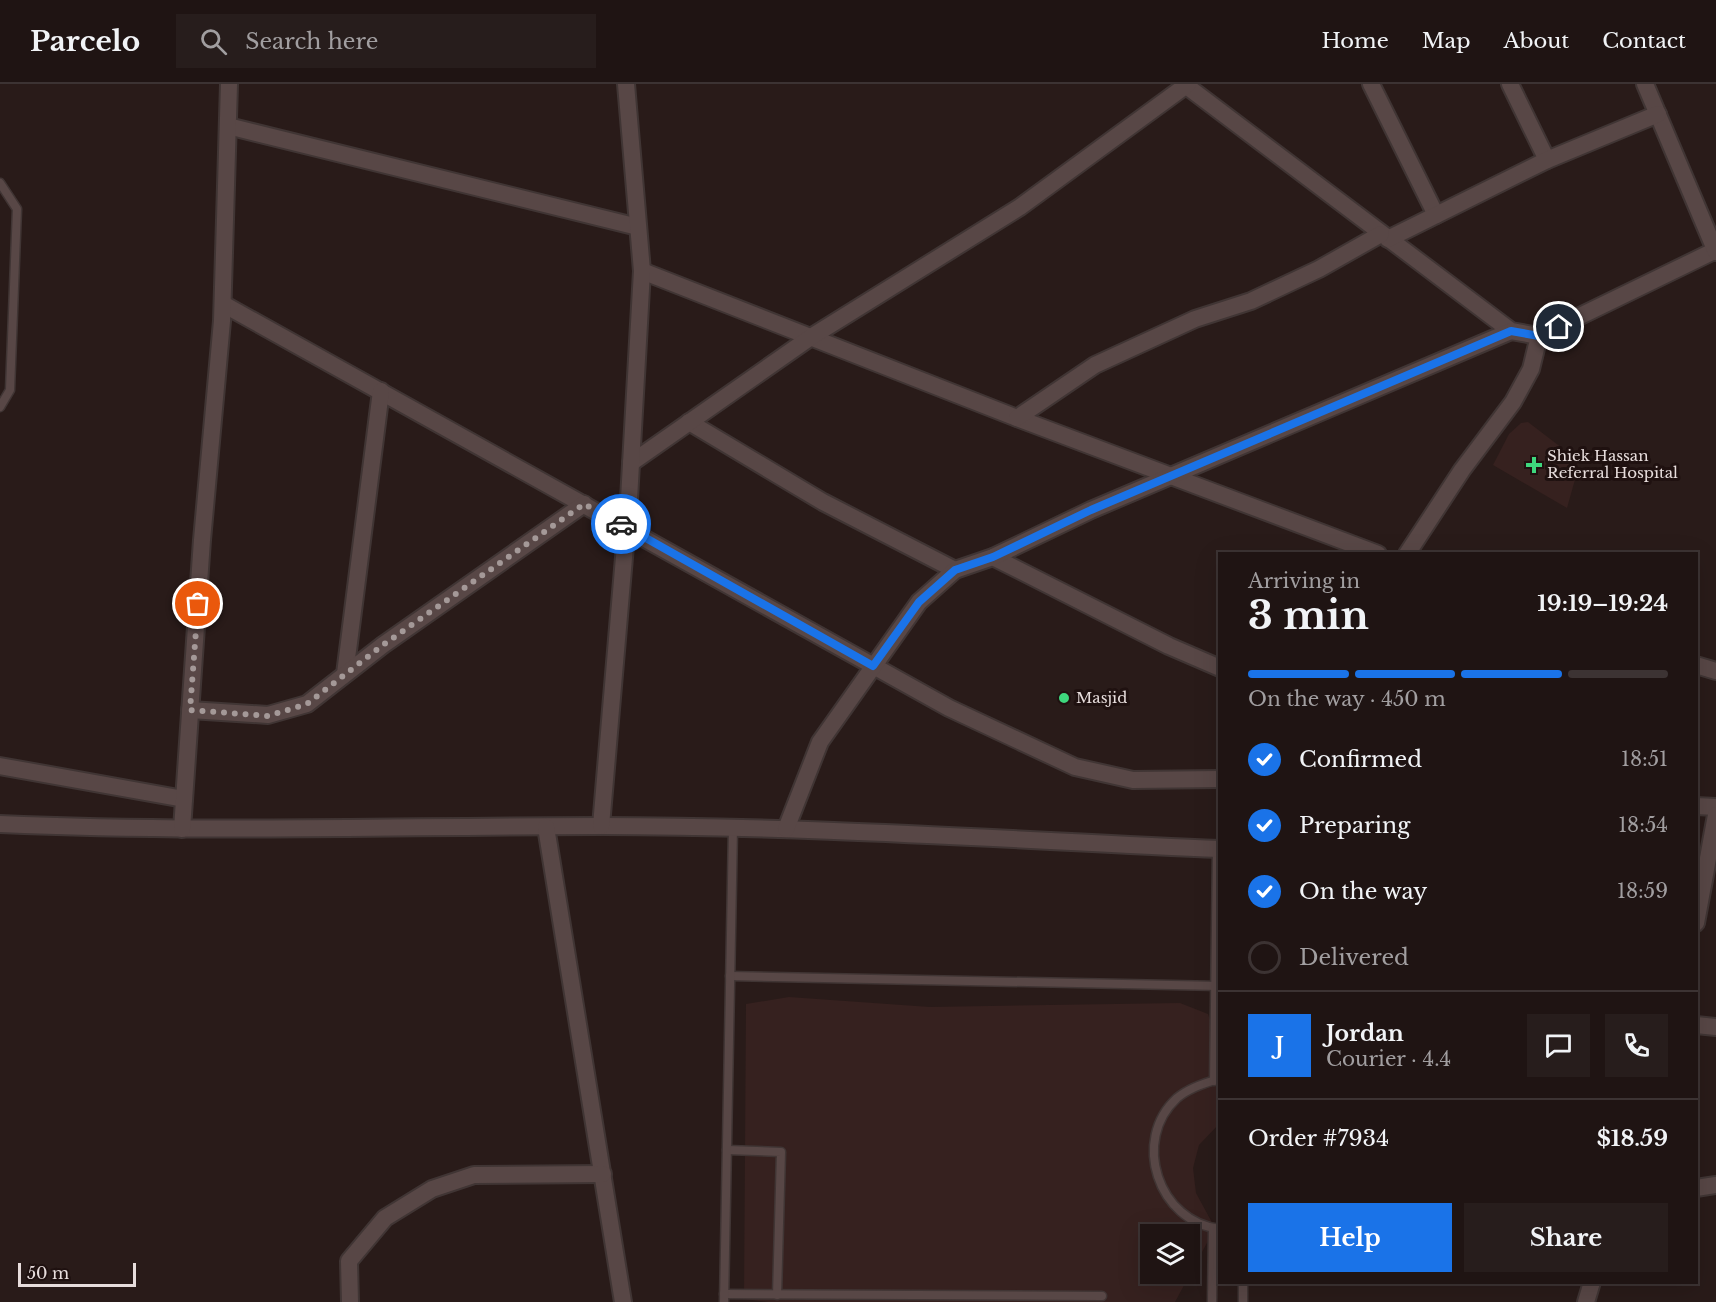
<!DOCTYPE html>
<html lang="en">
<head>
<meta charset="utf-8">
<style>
  :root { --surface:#1f1413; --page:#271d1c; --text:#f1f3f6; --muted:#a19ea0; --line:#3c3333; --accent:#1a73e8 }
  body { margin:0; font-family:"Libre Baskerville",serif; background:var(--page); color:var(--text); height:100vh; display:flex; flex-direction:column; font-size:22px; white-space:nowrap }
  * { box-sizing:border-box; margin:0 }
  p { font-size:20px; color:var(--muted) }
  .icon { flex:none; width:33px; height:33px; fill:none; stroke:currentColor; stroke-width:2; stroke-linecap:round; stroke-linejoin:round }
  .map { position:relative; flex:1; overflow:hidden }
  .drawer { position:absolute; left:1218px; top:468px; width:480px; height:732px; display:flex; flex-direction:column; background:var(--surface); border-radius:0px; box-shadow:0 6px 24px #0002,0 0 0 2px var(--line) }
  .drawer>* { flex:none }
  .tools { position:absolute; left:1140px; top:1140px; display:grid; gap:12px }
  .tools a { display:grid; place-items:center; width:60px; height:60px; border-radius:0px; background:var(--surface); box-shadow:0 6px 24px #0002,0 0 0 2px var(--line); font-size:30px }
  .scale { position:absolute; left:18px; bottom:15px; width:118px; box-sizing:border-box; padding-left:6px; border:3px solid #e7dddc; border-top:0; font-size:16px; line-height:21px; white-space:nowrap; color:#e7dddc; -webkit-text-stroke:4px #1f1110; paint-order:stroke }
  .pin { position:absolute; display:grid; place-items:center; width:51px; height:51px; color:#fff; margin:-26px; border:3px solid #fff; border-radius:50%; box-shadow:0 2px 6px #0007 }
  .courier { position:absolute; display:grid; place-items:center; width:60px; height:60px; margin:-30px; border:4px solid #1a73e8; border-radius:50%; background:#fff; color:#222; box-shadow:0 2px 8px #0007 }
  .overview em { font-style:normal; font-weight:700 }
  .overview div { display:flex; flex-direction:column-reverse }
  .overview { display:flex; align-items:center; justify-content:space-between; height:102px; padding:0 30px }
  h1 { font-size:39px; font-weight:700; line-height:45px }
  .bar { display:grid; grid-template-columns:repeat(4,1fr); gap:9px 6px; align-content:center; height:72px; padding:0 30px }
  .bar i { height:8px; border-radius:4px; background:var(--line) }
  .bar .selected { background:var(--accent) }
  .bar p { grid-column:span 4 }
  .line { display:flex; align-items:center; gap:15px; padding:0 30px; border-top:2px solid var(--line) }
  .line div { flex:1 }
  .round { display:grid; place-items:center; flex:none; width:63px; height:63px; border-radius:0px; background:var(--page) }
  ol { padding:0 30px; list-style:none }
  li { display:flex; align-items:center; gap:18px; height:66px }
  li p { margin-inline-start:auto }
  li .icon { padding:6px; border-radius:50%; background:var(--accent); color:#fff; stroke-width:4 }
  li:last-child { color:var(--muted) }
  li i { width:33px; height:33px; border:3px solid var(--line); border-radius:50% }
  .cta { display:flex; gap:12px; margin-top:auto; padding:12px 30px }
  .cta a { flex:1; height:69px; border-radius:0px; background:var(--accent); color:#fff; font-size:24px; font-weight:700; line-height:69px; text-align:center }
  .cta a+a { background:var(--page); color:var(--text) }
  header { display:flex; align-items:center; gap:36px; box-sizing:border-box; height:84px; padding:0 30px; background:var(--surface); border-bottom:2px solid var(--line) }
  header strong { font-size:28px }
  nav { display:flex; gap:33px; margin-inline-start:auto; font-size:21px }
  .search { width:420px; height:54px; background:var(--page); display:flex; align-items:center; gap:15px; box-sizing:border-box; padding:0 21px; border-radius:0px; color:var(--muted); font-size:22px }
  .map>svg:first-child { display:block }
  .built { fill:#36211f; fill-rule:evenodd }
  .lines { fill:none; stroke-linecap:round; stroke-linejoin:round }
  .service-casing { stroke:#403534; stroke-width:11 }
  .minor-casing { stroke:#403534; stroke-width:20 }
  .service { stroke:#584746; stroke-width:8 }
  .minor { stroke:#584746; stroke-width:16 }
  .done { stroke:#a49998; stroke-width:6; stroke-dasharray:0 10.8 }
  .route { stroke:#1a73e8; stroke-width:8 }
  .poi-dot { fill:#3ed77d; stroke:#1f1110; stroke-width:2 }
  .labels { text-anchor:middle; stroke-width:6; stroke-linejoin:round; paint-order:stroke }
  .poi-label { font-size:15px; fill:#e7dddc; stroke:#1f1110; text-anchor:start }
</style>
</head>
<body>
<header>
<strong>Parcelo</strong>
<div class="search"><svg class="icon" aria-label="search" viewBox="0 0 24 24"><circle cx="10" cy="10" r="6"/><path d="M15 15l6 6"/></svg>Search here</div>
<nav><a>Home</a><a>Map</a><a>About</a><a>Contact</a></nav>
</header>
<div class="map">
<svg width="1716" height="1218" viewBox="0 0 1716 1218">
  <rect width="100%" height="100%" fill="#291b19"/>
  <g class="built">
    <path d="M1528,338L1562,364L1575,382L1576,392L1567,424L1493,381L1509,350L1521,339Z"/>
    <path d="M789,913L930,923L1180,919L1208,930L1219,963V1040L1199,1061L1193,1084L1196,1109L1215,1144L1175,1218H768L744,1215L746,920ZM1150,1150H1190V1190H1150Z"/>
  </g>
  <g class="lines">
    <defs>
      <g id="service">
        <path d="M0,99L17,125L10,306L0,323"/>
        <path d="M730,892L1220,902"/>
        <path d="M1219,995C1204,999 1189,1004 1177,1014C1131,1056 1158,1138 1220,1145"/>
        <path d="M1214,997L1217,765"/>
        <path d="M727,1066L781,1068L777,1211"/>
        <path d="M724,1210L1102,1212"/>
        <path d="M724,1218L733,744"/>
        <path d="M1212,1218L1213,1144"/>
        <path d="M1243,1218V1198"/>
      </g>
      <g id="minor">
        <path d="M1184,0L1511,247L1539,252L1716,166"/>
        <path d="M1371,0L1436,131"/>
        <path d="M1510,0L1547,76"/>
        <path d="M1645,0L1716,168"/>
        <path d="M228,42L638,143"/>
        <path d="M1388,155L1547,76L1658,30"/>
        <path d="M642,187L1017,334L1378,470"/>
        <path d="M223,220L949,624L1075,683L1133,696L1220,695"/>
        <path d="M1017,334L1095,281L1195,235L1251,217L1319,185L1381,150"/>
        <path d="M689,338L823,418L955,486"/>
        <path d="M631,379L811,253L1020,123L1188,0"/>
        <path d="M1407,470L1462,386L1513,318L1531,285L1539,252"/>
        <path d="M993,473L1169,562L1220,584"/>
        <path d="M1696,581L1716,587"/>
        <path d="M345,590L381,307"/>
        <path d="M190,626L268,631L307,620L383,561L584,420"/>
        <path d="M0,682L184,715"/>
        <path d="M1696,722L1716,723"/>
        <path d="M0,740C200,749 400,742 601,742C807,742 1013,756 1220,765"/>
        <path d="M601,742L629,415L642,187L626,0"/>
        <path d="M546,743L623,1218"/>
        <path d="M182,745L202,456L222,237L229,0"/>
        <path d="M786,745L820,658L919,518L955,486L993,473L1091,426L1511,247"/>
        <path d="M1696,839L1716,731"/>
        <path d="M1696,941L1716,943"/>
        <path d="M1696,1104L1716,1101"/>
        <path d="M350,1218L349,1177L385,1134L432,1105L474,1091L603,1090"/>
        <path d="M1586,1218L1592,1198"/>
      </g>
    </defs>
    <use href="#service" class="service-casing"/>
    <use href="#minor" class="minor-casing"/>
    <use href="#service" class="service"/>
    <use href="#minor" class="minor"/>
  </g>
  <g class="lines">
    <path class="done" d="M198,520L190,626L268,632L307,620L383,561L584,420L621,440"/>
    <path class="route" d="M621,440L873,582L919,518L955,486L993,473L1091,426L1511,247L1539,252L1559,243"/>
  </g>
  <g class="poi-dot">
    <path d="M1531 372h6v6h6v6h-6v6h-6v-6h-6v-6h6z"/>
    <circle cx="1064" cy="614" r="6"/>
  </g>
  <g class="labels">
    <g class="poi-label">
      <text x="1547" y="377">Shiek Hassan<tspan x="1547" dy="17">Referral Hospital</tspan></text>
      <text x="1076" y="619">Masjid</text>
    </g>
  </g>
</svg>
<div class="tools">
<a><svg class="icon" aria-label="layers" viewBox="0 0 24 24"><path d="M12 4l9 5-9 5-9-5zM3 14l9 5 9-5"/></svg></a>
</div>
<div class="scale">50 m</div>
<div class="pin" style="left:198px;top:520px;background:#ea580c"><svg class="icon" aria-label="bag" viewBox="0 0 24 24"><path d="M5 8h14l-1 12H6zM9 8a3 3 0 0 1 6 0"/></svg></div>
<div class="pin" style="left:1559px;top:243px;background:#1f2937"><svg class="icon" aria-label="home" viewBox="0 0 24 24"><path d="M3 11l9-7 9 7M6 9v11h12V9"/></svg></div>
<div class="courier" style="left:621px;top:440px"><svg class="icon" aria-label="car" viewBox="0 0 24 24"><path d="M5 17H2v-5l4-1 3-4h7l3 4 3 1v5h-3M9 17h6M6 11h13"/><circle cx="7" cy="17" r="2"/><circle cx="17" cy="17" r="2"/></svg></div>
<section class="drawer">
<div class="overview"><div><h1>3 min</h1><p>Arriving in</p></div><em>19:19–19:24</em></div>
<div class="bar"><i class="selected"></i><i class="selected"></i><i class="selected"></i><i></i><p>On the way · 450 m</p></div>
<ol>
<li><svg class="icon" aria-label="check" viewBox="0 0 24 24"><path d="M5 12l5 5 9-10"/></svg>Confirmed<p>18:51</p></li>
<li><svg class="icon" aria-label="check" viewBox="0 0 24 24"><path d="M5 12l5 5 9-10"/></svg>Preparing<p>18:54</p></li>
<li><svg class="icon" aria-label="check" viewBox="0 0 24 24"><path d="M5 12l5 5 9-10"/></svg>On the way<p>18:59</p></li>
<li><i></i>Delivered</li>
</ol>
<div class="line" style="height:108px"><b class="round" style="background:var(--accent);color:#fff">J</b><div><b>Jordan</b><p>Courier · 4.4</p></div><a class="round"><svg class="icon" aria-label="chat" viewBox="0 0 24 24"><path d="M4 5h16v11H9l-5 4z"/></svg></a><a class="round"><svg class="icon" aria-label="phone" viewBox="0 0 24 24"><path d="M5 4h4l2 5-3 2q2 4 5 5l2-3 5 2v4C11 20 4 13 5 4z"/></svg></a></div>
<div class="line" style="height:78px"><div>Order #7934</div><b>$18.59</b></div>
<div class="cta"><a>Help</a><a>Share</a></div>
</section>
</div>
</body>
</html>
